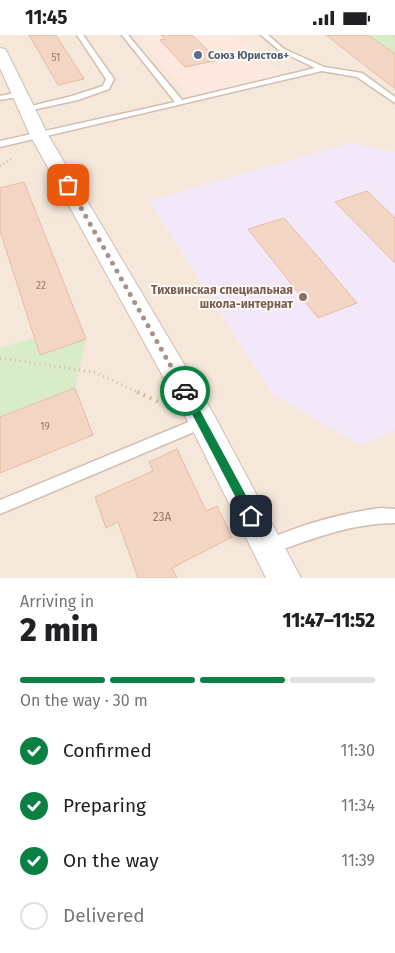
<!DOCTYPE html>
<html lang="en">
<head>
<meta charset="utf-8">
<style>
  :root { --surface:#fff; --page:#f6f6f6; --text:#202124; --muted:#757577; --line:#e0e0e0; --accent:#0b8043 }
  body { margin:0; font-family:"Fira Sans",sans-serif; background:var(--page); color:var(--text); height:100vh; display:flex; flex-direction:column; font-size:19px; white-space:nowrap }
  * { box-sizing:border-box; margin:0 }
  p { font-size:16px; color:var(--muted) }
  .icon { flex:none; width:28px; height:28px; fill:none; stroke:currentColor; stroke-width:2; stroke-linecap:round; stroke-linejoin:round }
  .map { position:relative; height:543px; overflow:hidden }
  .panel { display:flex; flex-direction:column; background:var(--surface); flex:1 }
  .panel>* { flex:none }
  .pin { position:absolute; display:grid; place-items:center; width:42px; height:42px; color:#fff; margin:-21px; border-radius:10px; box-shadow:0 2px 8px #0006 }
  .courier { position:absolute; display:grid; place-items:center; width:50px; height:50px; margin:-25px; border:4px solid #0b8043; border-radius:50%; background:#fff; color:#222; box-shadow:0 1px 6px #0007 }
  .summary em { font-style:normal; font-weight:800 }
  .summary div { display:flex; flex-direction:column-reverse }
  .summary { display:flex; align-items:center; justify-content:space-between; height:85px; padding:0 20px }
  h1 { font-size:32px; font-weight:800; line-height:38px }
  .bar { display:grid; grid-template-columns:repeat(4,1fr); gap:8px 5px; align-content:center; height:60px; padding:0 20px }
  .bar i { height:6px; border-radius:4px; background:var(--line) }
  .bar .on { background:var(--accent) }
  .bar p { grid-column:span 4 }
  ol { padding:0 20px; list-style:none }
  li { display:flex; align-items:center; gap:15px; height:55px }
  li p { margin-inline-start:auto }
  li .icon { padding:5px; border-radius:50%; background:var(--accent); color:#fff; stroke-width:4 }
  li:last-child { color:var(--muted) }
  li i { width:28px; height:28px; border:2px solid var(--line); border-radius:50% }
  .status { display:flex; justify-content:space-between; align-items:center; height:35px; padding:0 25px; background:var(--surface); direction:ltr }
  .status svg { height:14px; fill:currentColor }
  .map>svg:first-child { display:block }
  .residential { fill:#f5e8da }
  .commercial { fill:#fde8e0 }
  .education { fill:#f3e8fa }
  .green { fill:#d8ecc9 }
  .building { fill:#f3d5c3; stroke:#e6bba3 }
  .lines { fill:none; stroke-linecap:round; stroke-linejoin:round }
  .lane-casing { stroke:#d1beb0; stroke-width:3 }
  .street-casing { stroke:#d1beb0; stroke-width:2 }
  .path-far3 { stroke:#d9b8a5; stroke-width:2; stroke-dasharray:0.5 2.5; stroke-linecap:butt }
  .path-far2 { stroke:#d9b8a5; stroke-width:2.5; stroke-dasharray:1 3; stroke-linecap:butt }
  .path-far1 { stroke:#d9b8a5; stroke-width:3; stroke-dasharray:1 4; stroke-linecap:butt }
  .path { stroke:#d9b8a5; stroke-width:4; stroke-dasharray:2 5; stroke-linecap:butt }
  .lane { fill:#fff; fill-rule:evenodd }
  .street { fill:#fff; fill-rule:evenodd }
  .route { fill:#0b8043 }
  .done { stroke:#a89285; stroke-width:5; stroke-dasharray:0 9 }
  .service-dot { fill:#5c6f8a; stroke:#fffaf3; stroke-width:2 }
  .education-dot { fill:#8d6e63; stroke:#fffaf3; stroke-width:2 }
  .labels { text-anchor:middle; stroke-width:4; stroke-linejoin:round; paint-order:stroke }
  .number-label { font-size:10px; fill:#987a6a }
  .far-service-label { font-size:11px; font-weight:bold; fill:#4e5e75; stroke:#fffaf3; text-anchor:start }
  .education-label { font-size:12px; font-weight:bold; fill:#785e54; stroke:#fffaf3; text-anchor:end }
  .near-number-label { font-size:12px; fill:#987a6a }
</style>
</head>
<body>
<div class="status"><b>11:45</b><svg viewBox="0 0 49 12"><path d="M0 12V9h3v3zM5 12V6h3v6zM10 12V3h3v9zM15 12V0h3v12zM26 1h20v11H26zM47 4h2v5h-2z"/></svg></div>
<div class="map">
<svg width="395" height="543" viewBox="0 0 395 543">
  <rect width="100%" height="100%" fill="#fdf6ec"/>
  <rect class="residential" x="0" y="0" width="395" height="543"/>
  <path class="commercial" d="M136,0H236L284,41L191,63Z"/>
  <path class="education" d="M351,108L395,117V395L361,411L272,358L149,166Z"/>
  <g class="green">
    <path d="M367,0H395V19Z"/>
    <path d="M34,303L40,320L86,304L75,353L0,382V313Z"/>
  </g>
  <g class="building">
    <path d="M29,0H56L84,44L58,50Z"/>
    <path d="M161,0H192L218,25L185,32L160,5L165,4Z"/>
    <path d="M326,0H368L395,19V54Z"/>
    <path d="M24,147L86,304L40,320L0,196V153Z"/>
    <path d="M367,156L395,183V228L335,167Z"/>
    <path d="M284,183L319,223L357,268L318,283L248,194Z"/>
    <path d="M75,353L93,400L0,438V382Z"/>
    <path d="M177,414L206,476L217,471L232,502L172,533L177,543H138L118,487L106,493L95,462L153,436L149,427Z"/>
  </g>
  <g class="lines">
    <defs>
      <g id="lane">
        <path d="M77,0H83L114,44L109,54L78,65L23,77V73L72,61L103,51L106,44Z"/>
        <path d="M122,0H128L182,65L315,33L280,16L261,0H268L284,14L324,32L362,38L395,62V68L357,42L322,36L0,112V106L175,67Z"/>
        <path d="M19,57L23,59L22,61L0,65V61Z"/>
        <path d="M203,381L208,383L210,387L208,391L0,479V465Z"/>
        <path d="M381,473L395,474V488C351,488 310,505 269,519L264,516L261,511L264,506C300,490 341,478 381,473Z"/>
      </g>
      <path id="street" d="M0,13L5,14L7,17L48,100L213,378L301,543H266L193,396L30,100L0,33Z"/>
    </defs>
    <use href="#lane" class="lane-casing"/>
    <use href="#street" class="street-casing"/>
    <path class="path-far3" d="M391,0L395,2"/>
    <path class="path-far2" d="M0,131L11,124"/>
    <path class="path-far1" d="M0,323L94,337L140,358"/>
    <path class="path" d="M137,357L161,368"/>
    <use href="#lane" class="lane"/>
    <use href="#street" class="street"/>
  </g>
  <path class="route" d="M185,352L188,353L255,477L257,481L255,484L251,486L247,484L180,356Z"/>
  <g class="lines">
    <path class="done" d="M68,150L185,356"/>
  </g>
  <circle class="service-dot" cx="198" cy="20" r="5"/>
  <circle class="education-dot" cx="303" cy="262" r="5"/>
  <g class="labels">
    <g class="number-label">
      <text x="56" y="26">51</text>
      <text x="41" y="254">22</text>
      <text x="45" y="395">19</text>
    </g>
    <g class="far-service-label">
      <text x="208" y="24">Союз Юристов+</text>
    </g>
    <g class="education-label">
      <text x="293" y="259">Тихвинская специальная<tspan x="293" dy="14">школа-интернат</tspan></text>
    </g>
    <g class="near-number-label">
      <text x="162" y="486">23А</text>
    </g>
  </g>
</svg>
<div class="pin" style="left:68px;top:150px;background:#ea580c"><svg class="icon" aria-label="bag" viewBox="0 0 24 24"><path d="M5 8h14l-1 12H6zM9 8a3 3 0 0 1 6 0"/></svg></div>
<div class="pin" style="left:251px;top:481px;background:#1f2937"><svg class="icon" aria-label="home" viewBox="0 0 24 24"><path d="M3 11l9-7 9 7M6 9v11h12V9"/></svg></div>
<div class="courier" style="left:185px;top:356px"><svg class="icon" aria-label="car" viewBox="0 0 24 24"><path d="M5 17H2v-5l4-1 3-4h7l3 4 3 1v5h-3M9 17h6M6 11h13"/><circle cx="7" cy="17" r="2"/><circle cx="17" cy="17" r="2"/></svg></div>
</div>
<section class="panel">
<div class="summary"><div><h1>2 min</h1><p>Arriving in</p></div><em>11:47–11:52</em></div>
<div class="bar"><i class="on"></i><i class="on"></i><i class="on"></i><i></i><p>On the way · 30 m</p></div>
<ol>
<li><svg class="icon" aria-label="check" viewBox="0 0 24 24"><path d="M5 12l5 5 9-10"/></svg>Confirmed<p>11:30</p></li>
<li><svg class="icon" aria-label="check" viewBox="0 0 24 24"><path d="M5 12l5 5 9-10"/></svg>Preparing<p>11:34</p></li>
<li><svg class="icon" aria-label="check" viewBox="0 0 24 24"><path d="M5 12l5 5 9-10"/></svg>On the way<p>11:39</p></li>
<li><i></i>Delivered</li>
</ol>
</section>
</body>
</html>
